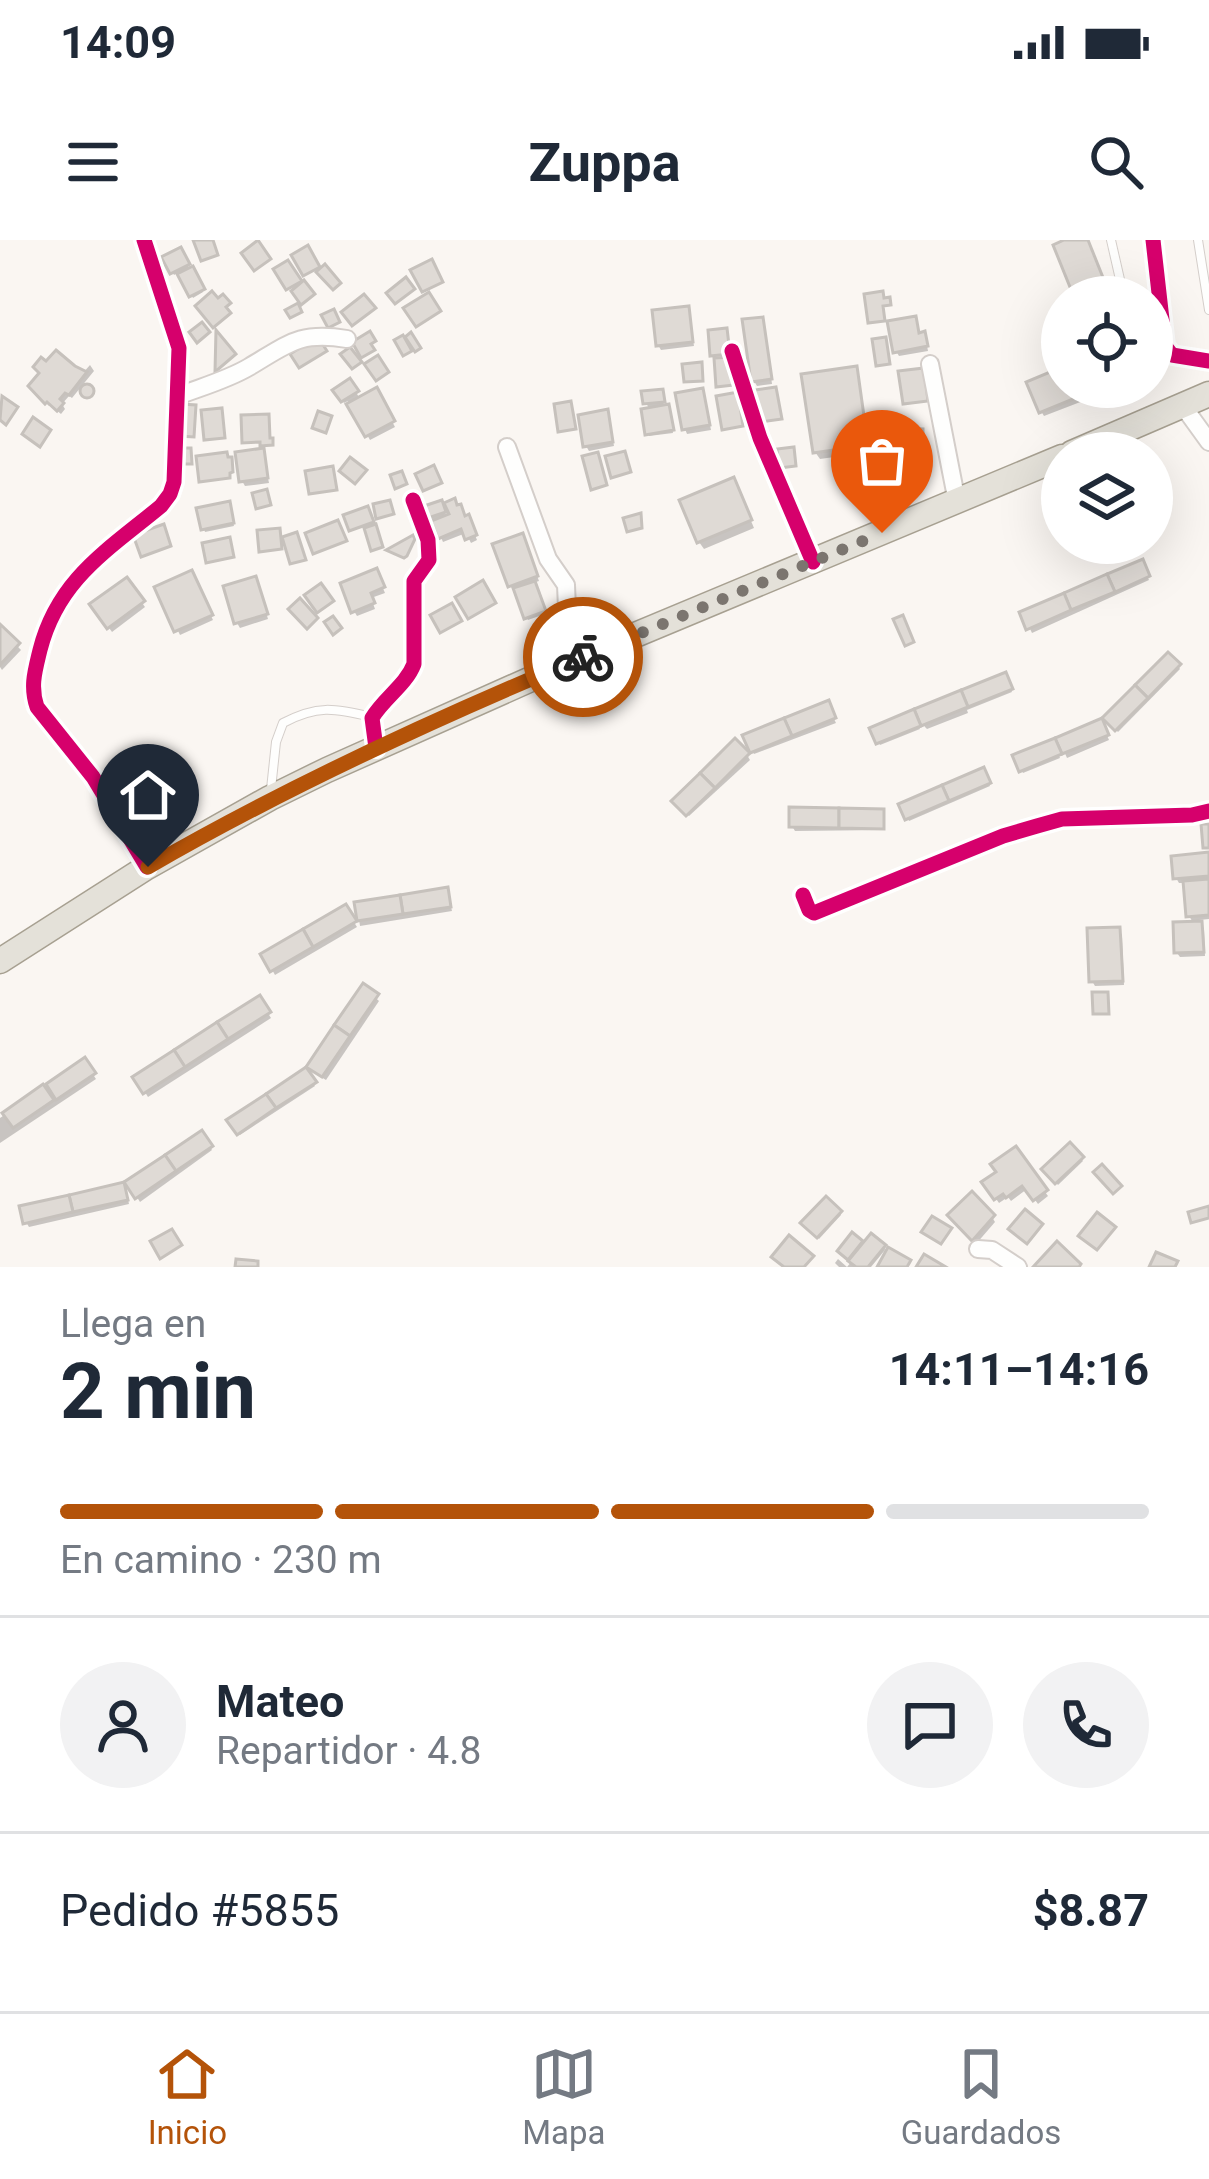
<!DOCTYPE html>
<html lang="es">
<head>
<meta charset="utf-8">
<style>
  :root { --surface:#fff; --page:#f2f2f3; --text:#1f2937; --muted:#747a83; --line:#e0e1e3; --accent:#b45309 }
  body { margin:0; font-family:Roboto,sans-serif; background:var(--page); color:var(--text); height:100vh; display:flex; flex-direction:column; font-size:45px; white-space:nowrap }
  * { box-sizing:border-box; margin:0 }
  p { font-size:39px; color:var(--muted) }
  .icon { flex:none; width:66px; height:66px; fill:none; stroke:currentColor; stroke-width:2; stroke-linecap:round; stroke-linejoin:round }
  .map { position:relative; height:1027px; overflow:hidden }
  .sheet { display:flex; flex-direction:column; background:var(--surface); flex:1 }
  .sheet>* { flex:none }
  .controls { position:absolute; left:1041px; top:36px; display:grid; gap:24px }
  .controls a { display:grid; place-items:center; width:132px; height:132px; border-radius:50%; background:var(--surface); box-shadow:0 12px 48px #0002; font-size:60px }
  .pin { position:absolute; display:grid; place-items:center; width:102px; height:102px; color:#fff; margin:-123px -51px; border-radius:50% 50% 50% 0; rotate:-45deg; box-shadow:0 0 12px #0007 }
  .pin .icon { rotate:45deg }
  .courier { position:absolute; display:grid; place-items:center; width:120px; height:120px; margin:-60px; border:9px solid #b45309; border-radius:50%; background:#fff; color:#222; box-shadow:0 3px 15px #0007 }
  .head em { font-style:normal; font-weight:700 }
  .head div { display:flex; flex-direction:column-reverse }
  .head { display:flex; align-items:center; justify-content:space-between; height:204px; padding:0 60px }
  h1 { font-size:78px; font-weight:700; line-height:90px }
  .bar { display:grid; grid-template-columns:repeat(4,1fr); gap:18px 12px; align-content:center; height:144px; padding:0 60px }
  .bar i { height:15px; border-radius:9px; background:var(--line) }
  .bar .selected { background:var(--accent) }
  .bar p { grid-column:span 4 }
  .line { display:flex; align-items:center; gap:30px; padding:0 60px; border-top:3px solid var(--line) }
  .line div { flex:1 }
  .round { display:grid; place-items:center; flex:none; width:126px; height:126px; border-radius:63px; background:var(--page) }
  .status { display:flex; justify-content:space-between; align-items:center; height:84px; padding:0 60px; background:var(--surface); direction:ltr }
  .status svg { height:33px; fill:currentColor }
  header { display:flex; justify-content:space-between; align-items:center; height:156px; padding:0 60px; background:var(--surface); font-size:54px; font-weight:700 }
  .tab-bar { display:flex; justify-content:space-around; align-items:center; height:168px; border-top:3px solid var(--line); background:var(--surface); font-size:33px; color:var(--muted) }
  .tab-bar a { display:grid; justify-items:center; gap:6px }
  .tab-bar .selected { color:var(--accent) }
  .map>svg:first-child { display:block }
  .shadow { fill:#0003 }
  .building { fill:#dfdad5; stroke:#c6c1bc; stroke-width:3 }
  .lines { fill:none; stroke-linecap:round; stroke-linejoin:round }
  .service-casing { stroke:#d4ceca; stroke-width:10 }
  .minor-casing { stroke:#d4ceca; stroke-width:20 }
  .primary-casing { stroke:#a7a091; stroke-width:27 }
  .service { stroke:#fefefd; stroke-width:8 }
  .minor { stroke:#fefefd; stroke-width:16 }
  .primary { stroke:#e4e1d9; stroke-width:24 }
  .cycleway-casing { stroke:#fff; stroke-width:22 }
  .cycleway { stroke:#d6006c; stroke-width:15 }
  .done { stroke:#7b756f; stroke-width:12; stroke-dasharray:0 21.6 }
  .route { stroke:#b45309; stroke-width:15 }
</style>
</head>
<body>
<div class="status"><b>14:09</b><svg viewBox="0 0 49 12"><path d="M0 12V9h3v3zM5 12V6h3v6zM10 12V3h3v9zM15 12V0h3v12zM26 1h20v11H26zM47 4h2v5h-2z"/></svg></div>
<header><svg class="icon" aria-label="menu" viewBox="0 0 24 24"><path d="M4 6h16M4 12h16M4 18h16"/></svg>Zuppa<svg class="icon" aria-label="search" viewBox="0 0 24 24"><circle cx="10" cy="10" r="6"/><path d="M15 15l6 6"/></svg></header>
<div class="map">
<svg width="1209" height="1027" viewBox="0 0 1209 1027">
  <rect width="100%" height="100%" fill="#faf6f2"/>
  <g class="shadow">
    <path d="M180,12L203,52L193,58L179,32L174,35L165,18Z"/>
    <path d="M688,70L694,106L661,110L658,105Z"/>
    <path d="M764,85L772,144L757,146L754,141Z"/>
    <path d="M919,96L926,100L928,111L899,116L896,111Z"/>
    <path d="M90,125L94,131L72,158L69,156L62,164L65,169L61,174L50,165L49,166L35,151L42,135L82,134Z"/>
    <path d="M855,129L859,137L870,212L820,219L815,212Z"/>
    <path d="M1062,131V147H1077L1083,161L1044,176L1041,171Z"/>
    <path d="M350,142L360,159L376,151L395,187L370,200L348,161L344,163L336,151Z"/>
    <path d="M663,155L664,168L669,170L673,193L649,196L650,170L646,163Z"/>
    <path d="M704,156L711,190L687,194L685,189Z"/>
    <path d="M609,178L614,206L589,211L586,206Z"/>
    <path d="M262,211L269,243L245,246L242,241Z"/>
    <path d="M737,248L754,288L704,309L699,302Z"/>
    <path d="M440,264L446,278H468L477,300L471,303L466,293L443,302L433,279L429,281L424,269Z"/>
    <path d="M230,267L234,286L205,292L204,289Z"/>
    <path d="M524,301L539,341L533,343L545,374L528,380L517,349L513,350L511,345Z"/>
    <path d="M1141,323L1149,340L1032,393L1023,374Z"/>
    <path d="M376,332L385,353L371,358L375,369L357,376L354,371Z"/>
    <path d="M191,334L213,380L180,395L158,349Z"/>
    <path d="M126,341L145,367L112,392L93,365Z"/>
    <path d="M258,345L268,379L240,388L237,383Z"/>
    <path d="M0,388L21,410L2,430L0,427Z"/>
    <path d="M1178,426L1180,429L1118,492L1107,481Z"/>
    <path d="M1005,436L1012,452L967,470L968,473L927,489L925,487L918,471Z"/>
    <path d="M827,464L836,483L754,514L746,496Z"/>
    <path d="M913,473L920,489L880,505L873,489Z"/>
    <path d="M1101,482L1109,500L1067,518L1059,500Z"/>
    <path d="M1053,501L1060,518L1023,533L1016,517Z"/>
    <path d="M747,515L750,520L689,576L676,564Z"/>
    <path d="M983,530L990,546L909,581L902,565Z"/>
    <path d="M883,572L884,590L795,591L792,586Z"/>
    <path d="M1209,615V679L1199,680L1204,689L1205,716L1180,717L1177,713L1194,684L1189,676L1186,643H1179L1176,638Z"/>
    <path d="M447,651L452,671L360,686L357,665Z"/>
    <path d="M345,668L357,687L275,735L264,715Z"/>
    <path d="M1119,690L1122,695L1124,745L1095,746L1092,741Z"/>
    <path d="M363,747L379,761L326,840L308,829Z"/>
    <path d="M259,759L271,778L148,857L136,838Z"/>
    <path d="M84,821L96,839L0,903V878Z"/>
    <path d="M305,831L315,846L240,895L230,881Z"/>
    <path d="M202,895L212,910L140,962L128,943Z"/>
    <path d="M1070,907L1083,921L1058,945L1045,930Z"/>
    <path d="M1015,910L1048,956L1038,964L1027,949L1011,961L1008,957L999,963L985,943L999,933Z"/>
    <path d="M126,951L129,964L29,987L26,982Z"/>
    <path d="M840,973L841,975L819,999L805,986Z"/>
    <path d="M992,977L995,982L976,1004L954,981Z"/>
    <path d="M853,996L864,1006L884,1007L885,1010L871,1027H839L835,1023L838,1019L847,1027L852,1021L842,1014Z"/>
  </g>
  <g class="building">
    <path d="M193,0H213L218,15L201,21Z"/>
    <path d="M258,0L271,19L254,31L241,13Z"/>
    <path d="M1064,0H1088L1110,55L1074,57L1053,5Z"/>
    <path d="M308,5L320,27L303,36L291,15Z"/>
    <path d="M181,7L190,24L170,34L161,17Z"/>
    <path d="M432,19L443,42L422,52L410,30Z"/>
    <path d="M288,20L302,41L286,50L273,29Z"/>
    <path d="M325,24L341,43L333,50L316,32Z"/>
    <path d="M193,26L205,49L189,57L177,34Z"/>
    <path d="M406,37L415,49L395,64L386,53Z"/>
    <path d="M304,40L315,54L301,65L291,51Z"/>
    <path d="M212,51L218,58L223,54L231,63L226,67L231,73L213,88L195,66Z"/>
    <path d="M883,51L884,58L890,57L891,65L883,66L885,81L868,83L864,54Z"/>
    <path d="M429,52L441,71L416,87L403,68Z"/>
    <path d="M364,54L376,68L352,86L341,72Z"/>
    <path d="M298,63L302,72L290,78L285,70Z"/>
    <path d="M689,66L693,102L656,106L652,70Z"/>
    <path d="M334,69L340,82L328,88L321,75Z"/>
    <path d="M916,76L919,93L925,91L928,106L893,113L887,81Z"/>
    <path d="M763,77L772,139L751,142L742,79Z"/>
    <path d="M202,82L210,92L197,103L189,92Z"/>
    <path d="M727,88L730,114L710,116L708,90Z"/>
    <path d="M216,90L236,114L215,132Z"/>
    <path d="M370,91L376,101L371,104L375,110L361,118L352,102Z"/>
    <path d="M411,92L421,108L415,112L405,97Z"/>
    <path d="M403,95L412,111L403,116L394,100Z"/>
    <path d="M318,97L327,111L299,128L290,114Z"/>
    <path d="M886,97L890,124L876,126L872,99Z"/>
    <path d="M350,107L362,122L352,129L340,114Z"/>
    <path d="M56,110L75,126L87,132L69,155L65,153L60,159L64,163L57,171L47,162L45,164L28,146L39,133L33,127L41,117L46,121Z"/>
    <path d="M378,115L389,132L376,141L364,124Z"/>
    <path d="M732,117L734,145L716,147L714,118Z"/>
    <path d="M702,122L703,141L684,142L682,124Z"/>
    <path d="M857,126L868,205L813,213L801,134Z"/>
    <path d="M1062,127V147H1079L1083,155L1039,173L1026,142Z"/>
    <path d="M924,128L928,161L903,164L898,131Z"/>
    <path d="M350,138L359,151L341,162L332,150Z"/>
    <circle cx="87" cy="151" r="7"/>
    <path d="M377,147L395,181L365,197L346,164Z"/>
    <path d="M776,147L782,179L760,182L755,150Z"/>
    <path d="M703,148L710,185L682,190L675,153Z"/>
    <path d="M663,149L665,162L643,164L641,151Z"/>
    <path d="M738,152L743,186L722,190L716,156Z"/>
    <path d="M2,156L18,167L6,185L0,180Z"/>
    <path d="M571,161L576,189L558,192L554,164Z"/>
    <path d="M181,164L196,165L194,197L179,196Z"/>
    <path d="M669,164L674,190L645,195L641,169Z"/>
    <path d="M222,168L225,198L204,200L201,170Z"/>
    <path d="M608,169L613,202L583,207L578,175Z"/>
    <path d="M318,171L332,176L326,193L312,188Z"/>
    <path d="M269,174L270,198H273V205L260,206V202L242,203L241,175Z"/>
    <path d="M33,177L51,190L40,207L22,194Z"/>
    <path d="M900,188L923,189V207H900Z"/>
    <path d="M794,207L796,226L779,228L777,209Z"/>
    <path d="M179,208H191L192,224H180Z"/>
    <path d="M264,208L268,238L239,242L235,212Z"/>
    <path d="M893,210L896,227L884,229L881,212Z"/>
    <path d="M625,211L631,232L611,238L605,216Z"/>
    <path d="M227,212L228,217H232L233,232L230,233V238L199,242L196,216Z"/>
    <path d="M598,212L607,245L591,250L582,216Z"/>
    <path d="M350,217L367,230L355,244L339,231Z"/>
    <path d="M434,225L442,243L423,251L415,234Z"/>
    <path d="M333,226L337,250L309,254L305,231Z"/>
    <path d="M402,231L407,244L395,249L390,235Z"/>
    <path d="M734,237L752,280L697,303L679,260Z"/>
    <path d="M267,249L271,265L256,269L252,253Z"/>
    <path d="M455,258L457,265L461,264L465,276L469,274L477,295L465,300L461,289L438,299L431,281L449,274L444,263Z"/>
    <path d="M390,260L394,274L376,279L373,264Z"/>
    <path d="M442,260L446,272L425,279L421,267Z"/>
    <path d="M230,261L234,283L201,290L196,268Z"/>
    <path d="M368,266L374,282L349,291L343,275Z"/>
    <path d="M641,273L642,288L627,292L623,278Z"/>
    <path d="M338,280L347,301L313,314L305,293Z"/>
    <path d="M164,284L171,306L141,317L133,295Z"/>
    <path d="M376,284L383,307L371,311L364,288Z"/>
    <path d="M280,288L282,309L259,312L257,290Z"/>
    <path d="M297,292L306,320L290,324L282,297Z"/>
    <path d="M523,293L538,336L508,347L492,304Z"/>
    <path d="M413,295L415,299L407,316L404,318L386,310Z"/>
    <path d="M230,297L234,317L206,323L202,303Z"/>
    <path d="M1143,319L1150,336L1115,352L1107,334Z"/>
    <path d="M377,328L385,347L371,353L375,363L351,373L340,343Z"/>
    <path d="M192,330L213,375L174,392L154,347Z"/>
    <path d="M1107,334L1115,352L1071,370L1064,353Z"/>
    <path d="M256,336L268,374L234,384L223,346Z"/>
    <path d="M127,337L145,361L107,389L89,364Z"/>
    <path d="M483,340L496,363L468,379L455,357Z"/>
    <path d="M535,341L546,371L524,379L513,348Z"/>
    <path d="M321,343L334,361L317,373L304,355Z"/>
    <path d="M1064,353L1071,370L1026,390L1019,372Z"/>
    <path d="M300,358L318,378L307,389L288,369Z"/>
    <path d="M452,363L462,381L440,393L430,375Z"/>
    <path d="M903,375L914,402L905,406L893,379Z"/>
    <path d="M333,376L342,388L333,395L324,382Z"/>
    <path d="M0,384L20,403L0,425Z"/>
    <path d="M1168,412L1181,424L1148,458L1135,445Z"/>
    <path d="M1006,432L1013,449L968,467L961,450Z"/>
    <path d="M1135,445L1148,458L1115,491L1102,478Z"/>
    <path d="M961,450L968,467L921,486L914,469Z"/>
    <path d="M829,460L836,478L792,496L784,478Z"/>
    <path d="M914,469L921,486L876,504L869,488Z"/>
    <path d="M784,478L792,496L750,513L742,495Z"/>
    <path d="M1102,478L1109,495L1062,514L1055,498Z"/>
    <path d="M735,498L750,513L715,548L700,533Z"/>
    <path d="M1055,498L1062,514L1019,532L1012,515Z"/>
    <path d="M984,527L991,543L949,561L942,545Z"/>
    <path d="M700,533L715,548L686,576L671,561Z"/>
    <path d="M942,545L949,561L905,580L898,564Z"/>
    <path d="M789,567L839,568V588L789,587Z"/>
    <path d="M839,568L884,569V589L839,588Z"/>
    <path d="M1201,584H1209V608H1203Z"/>
    <path d="M1209,612V636L1173,639L1171,616Z"/>
    <path d="M1209,639V675L1186,677L1183,641Z"/>
    <path d="M448,647L451,667L403,674L400,655Z"/>
    <path d="M400,655L403,674L357,681L354,662Z"/>
    <path d="M346,664L357,681L313,707L303,689Z"/>
    <path d="M1202,681L1204,712L1174,713L1173,682Z"/>
    <path d="M1120,687L1123,741L1089,742L1087,688Z"/>
    <path d="M303,689L313,707L270,732L260,714Z"/>
    <path d="M363,743L379,754L350,796L334,785Z"/>
    <path d="M1092,752H1108L1109,774H1093Z"/>
    <path d="M260,755L271,772L228,799L217,782Z"/>
    <path d="M217,782L228,799L185,827L174,810Z"/>
    <path d="M334,785L350,796L322,837L306,827Z"/>
    <path d="M174,810L185,827L143,854L132,837Z"/>
    <path d="M85,817L96,833L56,860L46,844Z"/>
    <path d="M306,827L317,842L276,868L266,854Z"/>
    <path d="M43,844L54,860L13,888L2,873Z"/>
    <path d="M266,854L276,868L237,895L226,880Z"/>
    <path d="M202,890L213,906L176,931L165,915Z"/>
    <path d="M1070,902L1084,917L1055,944L1041,929Z"/>
    <path d="M1016,906L1048,950L1033,961L1022,946L1006,958L1003,954L994,960L981,942L996,932L990,924Z"/>
    <path d="M165,915L176,931L135,959L124,942Z"/>
    <path d="M1102,924L1122,946L1113,954L1093,932Z"/>
    <path d="M124,942L128,960L73,972L69,955Z"/>
    <path d="M972,951L995,975L972,1001L947,975Z"/>
    <path d="M69,955L73,972L23,984L19,966Z"/>
    <path d="M826,956L842,971L817,998L800,983Z"/>
    <path d="M1209,966V978L1191,983L1188,972Z"/>
    <path d="M1025,969L1043,984L1027,1004L1008,989Z"/>
    <path d="M1097,972L1116,987L1097,1010L1078,996Z"/>
    <path d="M932,976L952,988L941,1004L921,992Z"/>
    <path d="M172,989L182,1005L160,1019L150,1001Z"/>
    <path d="M852,992L863,1001L848,1020L837,1011Z"/>
    <path d="M871,993L886,1005L868,1027H856L848,1021Z"/>
    <path d="M789,995L814,1016L804,1027H784L771,1017Z"/>
    <path d="M1057,1001L1081,1024L1079,1027H1033Z"/>
    <path d="M888,1007L911,1020L907,1027H877Z"/>
    <path d="M1156,1012L1178,1021L1175,1027H1149Z"/>
    <path d="M924,1014L946,1027H916Z"/>
    <path d="M236,1019L258,1021V1027H235Z"/>
  </g>
  <g class="lines">
    <defs>
      <g id="service">
        <path d="M1111,0L1124,57"/>
        <path d="M1198,0L1209,70"/>
        <path d="M271,549L276,502L283,483C317,465 334,468 371,477"/>
      </g>
      <g id="minor">
        <path d="M144,0L179,108L174,242L170,254L161,266C108,310 58,339 40,410C35,431 30,446 37,467L93,537L147,627"/>
        <path d="M1153,0L1165,106L1172,115L1209,121"/>
        <path d="M732,111L760,198L813,322"/>
        <path d="M930,124L957,262"/>
        <path d="M178,156C201,147 227,140 249,127C288,104 299,91 347,99"/>
        <path d="M1183,166L1209,202"/>
        <path d="M507,207L548,319L566,345L567,368L549,431"/>
        <path d="M376,508L372,478C384,458 406,445 414,424V341L429,320L428,300L413,260"/>
        <path d="M803,655L809,670L814,673L1003,596L1037,586L1062,579L1192,575L1209,571"/>
        <path d="M978,1009L992,1010L1018,1027"/>
      </g>
      <g id="primary">
        <path d="M1072,213L1209,154"/>
        <path d="M0,721L147,627L270,558L327,530L549,431L1062,217"/>
      </g>
    </defs>
    <use href="#service" class="service-casing"/>
    <use href="#minor" class="minor-casing"/>
    <use href="#primary" class="primary-casing"/>
    <use href="#service" class="service"/>
    <use href="#minor" class="minor"/>
    <use href="#primary" class="primary"/>
    <defs>
      <g id="cycleway">
        <path d="M144,0L179,108L174,242L170,254L161,266C108,310 58,339 40,410C35,431 30,446 37,467L93,537L147,627"/>
        <path d="M1153,0L1165,106L1172,115L1209,121"/>
        <path d="M732,111L760,198L813,322"/>
        <path d="M376,508L372,478C384,458 406,445 414,424V341L429,320L428,300L413,260"/>
        <path d="M803,655L809,670L814,673L1003,596L1037,586L1062,579L1192,575L1209,571"/>
      </g>
    </defs>
    <use href="#cycleway" class="cycleway-casing"/>
    <use href="#cycleway" class="cycleway"/>
  </g>
  <g class="lines">
    <path class="done" d="M583,417L882,293"/>
    <path class="route" d="M148,627C288,546 434,479 583,417"/>
  </g>
</svg>
<div class="controls">
<a><svg class="icon" aria-label="locate" viewBox="0 0 24 24"><circle cx="12" cy="12" r="6"/><path d="M12 2v4M12 18v4M2 12h4M18 12h4"/></svg></a>
<a><svg class="icon" aria-label="layers" viewBox="0 0 24 24"><path d="M12 4l9 5-9 5-9-5zM3 14l9 5 9-5"/></svg></a>
</div>
<div class="pin" style="left:882px;top:293px;background:#ea580c"><svg class="icon" aria-label="bag" viewBox="0 0 24 24"><path d="M5 8h14l-1 12H6zM9 8a3 3 0 0 1 6 0"/></svg></div>
<div class="pin" style="left:148px;top:627px;background:#1f2937"><svg class="icon" aria-label="home" viewBox="0 0 24 24"><path d="M3 11l9-7 9 7M6 9v11h12V9"/></svg></div>
<div class="courier" style="left:583px;top:417px"><svg class="icon" aria-label="bike" viewBox="0 0 24 24"><circle cx="6" cy="16" r="4"/><circle cx="18" cy="16" r="4"/><path d="M6 16l4-8h5l3 8M10 8l3 8H6M13 5h3"/></svg></div>
</div>
<section class="sheet">
<div class="head"><div><h1>2 min</h1><p>Llega en</p></div><em>14:11–14:16</em></div>
<div class="bar"><i class="selected"></i><i class="selected"></i><i class="selected"></i><i></i><p>En camino · 230 m</p></div>
<div class="line" style="height:216px"><a class="round"><svg class="icon" aria-label="person" viewBox="0 0 24 24"><circle cx="12" cy="8" r="4"/><path d="M4 21q1-7 8-7t8 7"/></svg></a><div><b>Mateo</b><p>Repartidor · 4.8</p></div><a class="round"><svg class="icon" aria-label="chat" viewBox="0 0 24 24"><path d="M4 5h16v11H9l-5 4z"/></svg></a><a class="round"><svg class="icon" aria-label="phone" viewBox="0 0 24 24"><path d="M5 4h4l2 5-3 2q2 4 5 5l2-3 5 2v4C11 20 4 13 5 4z"/></svg></a></div>
<div class="line" style="height:156px"><div>Pedido #5855</div><b>$8.87</b></div>
</section>
<nav class="tab-bar">
<a class="selected"><svg class="icon" aria-label="home" viewBox="0 0 24 24"><path d="M3 11l9-7 9 7M6 9v11h12V9"/></svg>Inicio</a>
<a><svg class="icon" aria-label="map" viewBox="0 0 24 24"><path d="M3 6l6-2 6 2 6-2v14l-6 2-6-2-6 2zM9 4v14M15 6v14"/></svg>Mapa</a>
<a><svg class="icon" aria-label="saved" viewBox="0 0 24 24"><path d="M7 4h10v16l-5-4-5 4z"/></svg>Guardados</a>
</nav>
</body>
</html>
